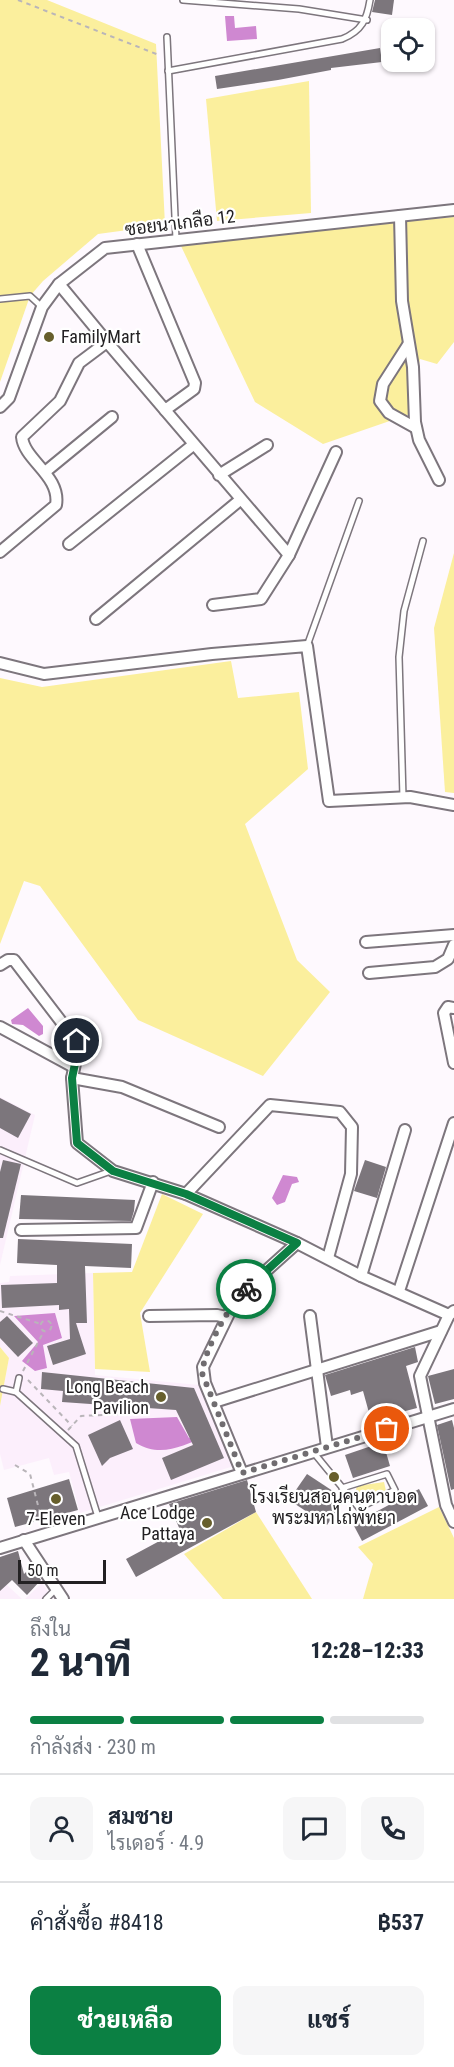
<!DOCTYPE html>
<html lang="th">
<head>
<meta charset="utf-8">
<style>
  :root { --surface:#fff; --page:#f6f6f7; --text:#1f2937; --muted:#747a83; --line:#e0e1e3; --accent:#0b8043 }
  body { margin:0; font-family:"Roboto Condensed",Sarabun,sans-serif; background:var(--page); color:var(--text); height:100vh; display:flex; flex-direction:column; font-size:22px; white-space:nowrap }
  * { box-sizing:border-box; margin:0 }
  p { font-size:20px; color:var(--muted) }
  .icon { flex:none; width:33px; height:33px; fill:none; stroke:currentColor; stroke-width:2; stroke-linecap:round; stroke-linejoin:round }
  .map { position:relative; height:1599px; overflow:hidden }
  .panel { display:flex; flex-direction:column; background:var(--surface); flex:1 }
  .panel>* { flex:none }
  .tools { position:absolute; left:381px; top:18px; display:grid; gap:12px }
  .tools a { display:grid; place-items:center; width:54px; height:54px; border-radius:12px; background:var(--surface); box-shadow:0 2px 4px #0004; font-size:30px }
  .scale { position:absolute; left:18px; bottom:15px; width:88px; box-sizing:border-box; padding-left:6px; border:3px solid #232123; border-top:0; font-size:16px; line-height:21px; white-space:nowrap; color:#232123; -webkit-text-stroke:4px #fff; paint-order:stroke }
  .pin { position:absolute; display:grid; place-items:center; width:51px; height:51px; color:#fff; margin:-26px; border:3px solid #fff; border-radius:50%; box-shadow:0 2px 6px #0007 }
  .courier { position:absolute; display:grid; place-items:center; width:60px; height:60px; margin:-30px; border:4px solid #0b8043; border-radius:50%; background:#fff; color:#222; box-shadow:0 2px 8px #0007 }
  .summary em { font-style:normal; font-weight:800 }
  .summary div { display:flex; flex-direction:column-reverse }
  .summary { display:flex; align-items:center; justify-content:space-between; height:102px; padding:0 30px }
  h1 { font-size:39px; font-weight:800; line-height:45px }
  .bar { display:grid; grid-template-columns:repeat(4,1fr); gap:9px 6px; align-content:center; height:72px; padding:0 30px }
  .bar i { height:8px; border-radius:4px; background:var(--line) }
  .bar .active { background:var(--accent) }
  .bar p { grid-column:span 4 }
  .line { display:flex; align-items:center; gap:15px; padding:0 30px; border-top:2px solid var(--line) }
  .line div { flex:1 }
  .round { display:grid; place-items:center; flex:none; width:63px; height:63px; border-radius:12px; background:var(--page) }
  .primary-button { display:flex; gap:12px; margin-top:auto; padding:12px 30px }
  .primary-button a { flex:1; height:69px; border-radius:12px; background:var(--accent); color:#fff; font-size:24px; font-weight:800; line-height:69px; text-align:center }
  .primary-button a+a { background:var(--page); color:var(--text) }
  .map>svg:first-child { display:block }
  .built { fill:#fceffc }
  .green { fill:#fbef9d }
  .water { fill:#cf88d1 }
  .building { fill:#7c767c }
  .lines { fill:none; stroke-linecap:round; stroke-linejoin:round }
  .service-casing { stroke:#7d767d; stroke-width:8 }
  .minor-casing { stroke:#7d767d; stroke-width:14 }
  .path { stroke:#b9b5b9; stroke-width:2; stroke-dasharray:4.5 4.5; stroke-linecap:butt }
  .service { stroke:#fff; stroke-width:5 }
  .minor { stroke:#fff; stroke-width:10 }
  .done { stroke:#706d70; stroke-width:6; stroke-dasharray:0 10.8 }
  .route { stroke:#0b8043; stroke-width:8 }
  .poi-dot { fill:#675f2c; stroke:#fff; stroke-width:2 }
  .labels { text-anchor:middle; stroke-width:4.5; stroke-linejoin:round; paint-order:stroke }
  .street-label { font-size:18px; fill:#232123; stroke:#fff }
  .poi-label { font-size:18px; fill:#232123; stroke:#fff; text-anchor:end }
</style>
</head>
<body>
<div class="map">
<svg width="454" height="1599" viewBox="0 0 454 1599">
  <rect width="100%" height="100%" fill="#fef9fe"/>
  <g class="built">
    <path d="M0,1097L35,1115L0,1265Z"/>
    <path d="M93,1273L95,1375L199,1385L234,1466L80,1513L69,1472L54,1475L49,1458L4,1470L0,1454V1406L9,1358L0,1347V1283L9,1282L10,1276Z"/>
    <path d="M42,1583L53,1599H25Z"/>
    <path d="M0,1584H6L22,1599H0Z"/>
  </g>
  <g class="green">
    <path d="M0,0H47L156,44L165,225L98,234L43,281L30,296L0,382Z"/>
    <path d="M309,81L311,213L217,221L206,99Z"/>
    <path d="M454,217V342L437,364L420,359L410,414L323,444L255,402L181,246L324,229Z"/>
    <path d="M454,553V793L445,792L434,628Z"/>
    <path d="M231,661L238,698L299,692L308,769L245,824L297,960L330,992L263,1076L138,1020L40,886L24,881L0,944V678L42,687Z"/>
    <path d="M162,1194L203,1214L140,1313L150,1372L95,1369L93,1273L132,1272Z"/>
    <path d="M0,1347L9,1358L0,1406Z"/>
    <path d="M384,1482L386,1491L361,1502L355,1493L357,1486Z"/>
    <path d="M439,1507L454,1538V1599H363L373,1564L358,1547Z"/>
    <path d="M256,1512L312,1599H223L184,1554Z"/>
  </g>
  <g class="water">
    <path d="M225,16H234L235,28L256,26L257,39L227,41Z"/>
    <path d="M28,1008L43,1026V1034L39,1036L23,1025L12,1024L11,1020Z"/>
    <path d="M283,1175L297,1177L299,1182L292,1184L285,1202L277,1205L272,1198Z"/>
    <path d="M55,1313L62,1338L43,1345L47,1368L35,1371L22,1361L38,1342L14,1316Z"/>
    <path d="M177,1417L189,1438L207,1433V1436C182,1446 161,1458 136,1443L130,1419Z"/>
  </g>
  <g class="building">
    <path d="M375,0H394L392,15L372,12Z"/>
    <path d="M380,48L382,62L331,68V70L278,80L217,89L215,76Z"/>
    <path d="M0,1098L31,1114L18,1138L0,1128Z"/>
    <path d="M3,1160L21,1164L3,1238H0V1172Z"/>
    <path d="M365,1160L386,1167L377,1198L354,1191Z"/>
    <path d="M21,1195L135,1200L134,1211L131,1221L19,1219Z"/>
    <path d="M18,1239L132,1244L131,1268L85,1266L87,1323H76L86,1354L53,1365L47,1346L70,1339L69,1309L59,1310V1305L2,1308L1,1285L57,1283V1265L17,1263Z"/>
    <path d="M7,1316L33,1343L18,1357L0,1338V1322Z"/>
    <path d="M415,1347L418,1362L406,1366L417,1408L371,1420L363,1391L351,1395L350,1390L331,1396L325,1375Z"/>
    <path d="M454,1369V1399L435,1404L428,1376Z"/>
    <path d="M42,1372L194,1388L224,1458L171,1480L162,1458L193,1445L176,1410L62,1402L63,1391L41,1389Z"/>
    <path d="M120,1420L133,1449L110,1458L102,1466L88,1435Z"/>
    <path d="M452,1420L454,1428V1489L451,1490L437,1425Z"/>
    <path d="M383,1442L390,1466L353,1478L345,1455Z"/>
    <path d="M307,1474L345,1499L327,1525L289,1500Z"/>
    <path d="M69,1479L78,1510L15,1527L7,1498Z"/>
    <path d="M247,1480L256,1512L136,1577L126,1559L180,1530L169,1504Z"/>
    <path d="M419,1489L428,1506L362,1541L353,1524Z"/>
    <path d="M18,1551L24,1574L31,1567L41,1580L27,1595L12,1580L0,1591V1557Z"/>
  </g>
  <g class="lines">
    <defs>
      <g id="service">
        <path d="M183,0L299,9L367,20"/>
        <path d="M167,37L176,239"/>
        <path d="M168,71L342,39C362,31 367,19 370,0"/>
        <path d="M0,299L30,296L42,307"/>
        <path d="M307,646L359,501"/>
        <path d="M403,797L399,657L404,611L423,541"/>
        <path d="M0,1150L77,1183L111,1171"/>
        <path d="M19,1378L16,1392L76,1446L98,1517"/>
        <path d="M3,1389L16,1392"/>
        <path d="M314,1453L359,1508L395,1490L387,1474L342,1488"/>
        <path d="M46,1599L56,1589"/>
      </g>
      <g id="minor">
        <path d="M400,216L402,301L413,367L415,422L419,440L439,480"/>
        <path d="M59,284L107,342"/>
        <path d="M408,345L383,384L380,401L389,413L416,428"/>
        <path d="M0,407L9,398L42,307L59,284L105,248L454,210"/>
        <path d="M165,410L289,555L336,452"/>
        <path d="M45,472L112,417"/>
        <path d="M219,475L267,445"/>
        <path d="M69,544L193,445"/>
        <path d="M0,552L56,505C61,476 24,460 22,437L60,401L79,363L107,342L165,410L194,389L195,383L137,244"/>
        <path d="M213,605L261,599L289,555"/>
        <path d="M96,619L240,500"/>
        <path d="M0,663L44,674L212,654L307,646L329,801L410,797L454,805"/>
        <path d="M366,942L454,935"/>
        <path d="M0,965L8,960H14L79,1045L72,1078L77,1143L113,1171L186,1194L297,1243L361,1276L449,1315"/>
        <path d="M369,973L435,967L448,959L454,945"/>
        <path d="M454,1008L448,1007L444,1013L454,1063"/>
        <path d="M0,1027L74,1067"/>
        <path d="M72,1078L122,1087L219,1127"/>
        <path d="M186,1194L270,1105L340,1112L352,1127L351,1174L328,1258"/>
        <path d="M21,1230L136,1228L153,1182"/>
        <path d="M361,1276L405,1130"/>
        <path d="M399,1291L454,1123"/>
        <path d="M454,1311L449,1315L420,1376L446,1505L454,1522"/>
        <path d="M149,1316L217,1315L226,1317"/>
        <path d="M310,1316L327,1447"/>
        <path d="M214,1402L441,1331"/>
        <path d="M242,1473L205,1383L203,1367L237,1297L297,1243"/>
        <path d="M24,1540L63,1599"/>
        <path d="M0,1548L454,1409"/>
      </g>
    </defs>
    <use href="#service" class="service-casing"/>
    <use href="#minor" class="minor-casing"/>
    <g class="path">
      <path d="M18,0L159,55"/>
      <path d="M0,1311L41,1324"/>
      <circle cx="46" cy="1326" r="5.5"/>
      <path d="M23,1371L44,1331"/>
      <path d="M28,1380L72,1426"/>
      <path d="M68,1430L81,1416L121,1414"/>
      <path d="M15,1465L30,1474L43,1525"/>
    </g>
    <use href="#service" class="service"/>
    <use href="#minor" class="minor"/>
  </g>
  <g class="lines">
    <path class="done" d="M246,1289C229,1305 204,1351 202,1373L242,1473L387,1429"/>
    <path class="route" d="M77,1041L79,1045L72,1078L77,1143L113,1171L186,1194L297,1243L246,1289"/>
  </g>
  <g class="poi-dot">
    <circle cx="49" cy="337" r="6"/>
    <circle cx="161" cy="1397" r="6"/>
    <circle cx="334" cy="1477" r="6"/>
    <circle cx="56" cy="1499" r="6"/>
    <circle cx="207" cy="1523" r="6"/>
  </g>
  <g class="labels">
    <g class="street-label">
      <text transform="translate(180 223) rotate(-7)" y="6">ซอยนาเกลือ 12</text>
    </g>
    <g class="poi-label">
      <text x="61" y="343" text-anchor="start">FamilyMart</text>
      <text x="149" y="1393">Long Beach<tspan x="149" dy="21">Pavilion</tspan></text>
      <text x="334" y="1503" text-anchor="middle">โรงเรียนสอนคนตาบอด<tspan x="334" dy="21">พระมหาไถ่พัทยา</tspan></text>
      <text x="195" y="1519">Ace Lodge<tspan x="195" dy="21">Pattaya</tspan></text>
      <text x="56" y="1525" text-anchor="middle">7-Eleven</text>
    </g>
  </g>
</svg>
<div class="tools">
<a><svg class="icon" aria-label="locate" viewBox="0 0 24 24"><circle cx="12" cy="12" r="6"/><path d="M12 2v4M12 18v4M2 12h4M18 12h4"/></svg></a>
</div>
<div class="scale">50 m</div>
<div class="pin" style="left:387px;top:1429px;background:#ea580c"><svg class="icon" aria-label="bag" viewBox="0 0 24 24"><path d="M5 8h14l-1 12H6zM9 8a3 3 0 0 1 6 0"/></svg></div>
<div class="pin" style="left:77px;top:1041px;background:#1f2937"><svg class="icon" aria-label="home" viewBox="0 0 24 24"><path d="M3 11l9-7 9 7M6 9v11h12V9"/></svg></div>
<div class="courier" style="left:246px;top:1289px"><svg class="icon" aria-label="bike" viewBox="0 0 24 24"><circle cx="6" cy="16" r="4"/><circle cx="18" cy="16" r="4"/><path d="M6 16l4-8h5l3 8M10 8l3 8H6M13 5h3"/></svg></div>
</div>
<section class="panel">
<div class="summary"><div><h1>2 นาที</h1><p>ถึงใน</p></div><em>12:28–12:33</em></div>
<div class="bar"><i class="active"></i><i class="active"></i><i class="active"></i><i></i><p>กำลังส่ง · 230 m</p></div>
<div class="line" style="height:108px"><a class="round"><svg class="icon" aria-label="person" viewBox="0 0 24 24"><circle cx="12" cy="8" r="4"/><path d="M4 21q1-7 8-7t8 7"/></svg></a><div><b>สมชาย</b><p>ไรเดอร์ · 4.9</p></div><a class="round"><svg class="icon" aria-label="chat" viewBox="0 0 24 24"><path d="M4 5h16v11H9l-5 4z"/></svg></a><a class="round"><svg class="icon" aria-label="phone" viewBox="0 0 24 24"><path d="M5 4h4l2 5-3 2q2 4 5 5l2-3 5 2v4C11 20 4 13 5 4z"/></svg></a></div>
<div class="line" style="height:78px"><div>คำสั่งซื้อ #8418</div><b>฿537</b></div>
<div class="primary-button"><a>ช่วยเหลือ</a><a>แชร์</a></div>
</section>
</body>
</html>
